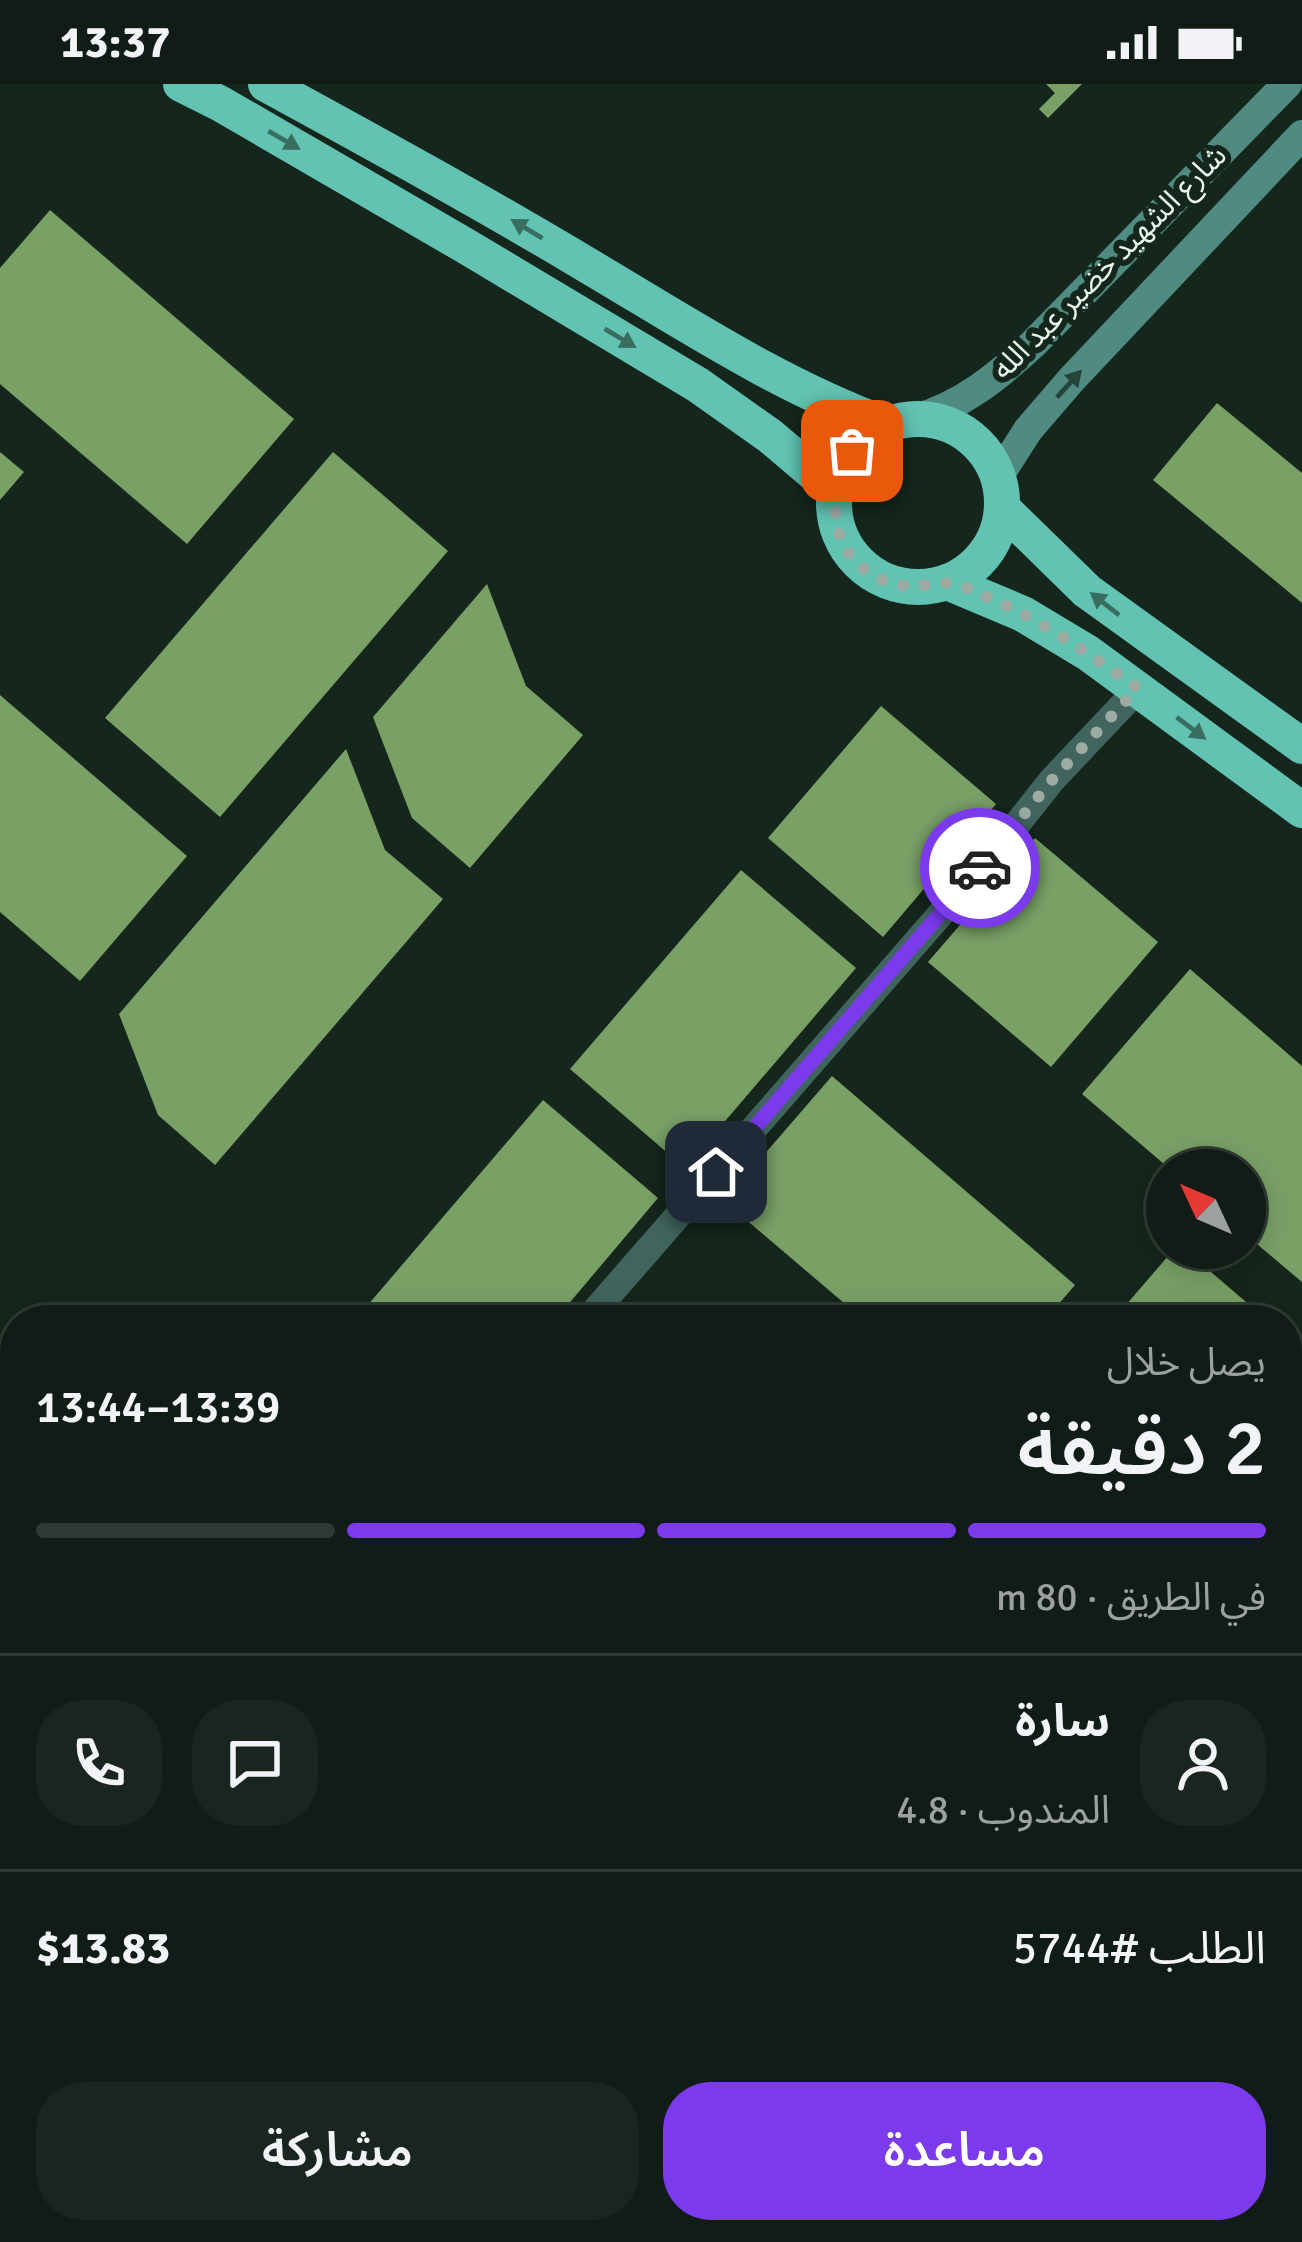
<!DOCTYPE html>
<html lang="ar">
<head>
<meta charset="utf-8">
<style>
  :root { --surface:#101c15; --page:#19251e; --text:#f1f3f6; --muted:#9ca1a0; --line:#303a34; --accent:#7c3aed }
  body { margin:0; font-family:Signika,"Noto Sans Arabic",sans-serif; background:var(--page); color:var(--text); direction:rtl; height:100vh; display:flex; flex-direction:column; font-size:45px; white-space:nowrap }
  * { box-sizing:border-box; margin:0 }
  p { font-size:39px; color:var(--muted) }
  .icon { flex:none; width:66px; height:66px; fill:none; stroke:currentColor; stroke-width:2; stroke-linecap:round; stroke-linejoin:round }
  .map { position:relative; flex:1; overflow:hidden; direction:ltr }
  .side { position:absolute; left:0px; top:1221px; width:1302px; height:939px; display:flex; flex-direction:column; background:var(--surface); border-radius:48px 48px 0 0; box-shadow:0 6px 30px #0003,0 0 0 3px var(--line); direction:rtl }
  .side>* { flex:none }
  .needle { width:78px; rotate:314deg }
  .tools { position:absolute; left:1146px; top:1065px; display:grid; gap:24px }
  .tools a { display:grid; place-items:center; width:120px; height:120px; border-radius:50%; background:var(--surface); box-shadow:0 6px 30px #0003,0 0 0 3px var(--line); font-size:60px }
  .pin { position:absolute; display:grid; place-items:center; width:102px; height:102px; color:#fff; margin:-51px; border-radius:24px; box-shadow:0 6px 18px #0006 }
  .courier { position:absolute; display:grid; place-items:center; width:120px; height:120px; margin:-60px; border:9px solid #7c3aed; border-radius:50%; background:#fff; color:#222; box-shadow:0 3px 15px #0007 }
  .summary em { font-style:normal; font-weight:600 }
  .summary div { display:flex; flex-direction:column-reverse }
  .summary { display:flex; align-items:center; justify-content:space-between; height:204px; padding:0 36px }
  h1 { font-size:78px; font-weight:600; line-height:90px }
  .bar { display:grid; grid-template-columns:repeat(4,1fr); gap:18px 12px; align-content:center; height:144px; padding:0 36px }
  .bar i { height:15px; border-radius:9px; background:var(--line) }
  .bar .on { background:var(--accent) }
  .bar p { grid-column:span 4 }
  .line { display:flex; align-items:center; gap:30px; padding:0 36px; border-top:3px solid var(--line) }
  .line div { flex:1 }
  .round { display:grid; place-items:center; flex:none; width:126px; height:126px; border-radius:48px; background:var(--page) }
  .action { display:flex; gap:24px; margin-top:auto; padding:24px 36px }
  .action a { flex:1; height:138px; border-radius:48px; background:var(--accent); color:#fff; font-size:48px; font-weight:600; line-height:138px; text-align:center }
  .action a+a { background:var(--page); color:var(--text) }
  .status { display:flex; justify-content:space-between; align-items:center; height:84px; padding:0 60px; background:var(--surface); direction:ltr }
  .status svg { height:33px; fill:currentColor }
  .map>svg:first-child { display:block }
  .building { fill:#79a166 }
  .lines { fill:none; stroke-linecap:round; stroke-linejoin:round }
  .street { stroke:#41655e; stroke-width:27 }
  .secondary { stroke:#4f8b80; stroke-width:30 }
  .highway { stroke:#62c3b3; stroke-width:36 }
  .oneway { fill:#386d60 }
  .oneway2 { fill:#26443a }
  .done { stroke:#9eaba3; stroke-width:12; stroke-dasharray:0 21.6 }
  .route { stroke:#7c3aed; stroke-width:15 }
  .labels { text-anchor:middle; stroke-width:12; stroke-linejoin:round; paint-order:stroke }
  .street-label { font-size:30px; fill:#e8f3ec; stroke:#15261c }
</style>
</head>
<body>
<div class="status"><b>13:37</b><svg viewBox="0 0 49 12"><path d="M0 12V9h3v3zM5 12V6h3v6zM10 12V3h3v9zM15 12V0h3v12zM26 1h20v11H26zM47 4h2v5h-2z"/></svg></div>
<div class="map">
<svg width="1302" height="2158" viewBox="0 0 1302 2158">
  <rect width="100%" height="100%" fill="#15261c"/>
  <g class="building">
    <path d="M1046,0H1082L1048,34L1039,25L1055,9Z"/>
    <path d="M50,126L294,335L187,460L0,300V184Z"/>
    <path d="M1217,319L1302,389V519L1153,396Z"/>
    <path d="M0,368L24,388L0,416Z"/>
    <path d="M333,368L448,467L220,733L105,634Z"/>
    <path d="M487,500L526,602L583,651L470,784L412,734L373,633Z"/>
    <path d="M0,611L187,772L80,897L0,828Z"/>
    <path d="M881,622L996,720L883,853L768,754Z"/>
    <path d="M346,665L385,766L443,815L215,1081L158,1031L119,930Z"/>
    <path d="M1035,754L1158,858L1051,983L928,878Z"/>
    <path d="M741,786L856,884L685,1084L570,985Z"/>
    <path d="M1190,885L1302,982V1198L1245,1150V1086H1171L1082,1010Z"/>
    <path d="M832,992L1075,1201L1045,1236H864L724,1117Z"/>
    <path d="M543,1016L658,1114L555,1236H355Z"/>
    <path d="M1175,1164H1183L1267,1236H1113Z"/>
    <path d="M1302,1409V1725L1287,1743V1426Z"/>
    <path d="M1287,1829L1302,1842V2042L1294,2051L1287,2046Z"/>
    <path d="M1302,2105V2158H1256L1268,2145H1287V2122Z"/>
    <path d="M147,2145L157,2158H129Z"/>
    <path d="M802,2145H942L931,2158H817Z"/>
    <path d="M996,2145H1055L1070,2158H985Z"/>
  </g>
  <g class="lines">
    <g class="street">
      <path d="M587,1236L999,763L1052,696L1138,605"/>
      <path d="M1287,1400L1302,1383"/>
      <path d="M0,2021L15,2005"/>
      <path d="M760,2145L775,2158"/>
    </g>
    <g class="secondary">
      <path d="M915,335C962,322 998,292 1033,260L1287,0"/>
      <path d="M998,393L1028,346L1071,296L1302,51"/>
    </g>
    <g class="highway">
      <path d="M181,0L221,20L464,161L698,301L770,352L835,407"/>
      <path d="M266,0C374,59 482,118 587,181C685,239 780,302 887,341"/>
      <circle cx="918" cy="419" r="84"/>
      <path d="M1002,424L1087,507L1302,662"/>
      <path d="M947,498L1023,530L1088,569L1302,726"/>
    </g>
  </g>
  <defs><path id="oneway-solid" d="M-6-.8H1V-3.2L6.5 0L1 3.2V.8H-6Z" transform="scale(3)"/></defs>
  <g class="oneway">
    <use href="#oneway-solid" transform="translate(284 56) rotate(30)"/>
    <use href="#oneway-solid" transform="translate(527 145) rotate(-149)"/>
    <use href="#oneway-solid" transform="translate(620 254) rotate(31)"/>
    <use href="#oneway-solid" transform="translate(1105 520) rotate(-142)"/>
    <use href="#oneway-solid" transform="translate(1191 644) rotate(37)"/>
  </g>
  <use class="oneway2" href="#oneway-solid" transform="translate(1069 300) rotate(-48)"/>
  <g class="lines">
    <path class="done" d="M852,367C824,415 829,477 888,498C908,505 924,501 943,499C956,498 975,508 987,513C1042,536 1090,571 1138,604L1052,696L980,784"/>
    <path class="route" d="M716,1088L980,784"/>
  </g>
  <g class="labels">
    <g class="street-label">
      <text transform="translate(1109 178) rotate(-45)" y="10">شارع الشهيد خضير عبد الله</text>
    </g>
  </g>
</svg>
<div class="tools">
<a><svg class="needle" viewBox="-14 -14 28 28"><path d="M0-13l5 13h-10z" fill="#e53935"/><path d="M0 13l5-13h-10z" fill="#9ca1a0"/></svg></a>
</div>
<div class="pin" style="left:852px;top:367px;background:#ea580c"><svg class="icon" aria-label="bag" viewBox="0 0 24 24"><path d="M5 8h14l-1 12H6zM9 8a3 3 0 0 1 6 0"/></svg></div>
<div class="pin" style="left:716px;top:1088px;background:#1f2937"><svg class="icon" aria-label="home" viewBox="0 0 24 24"><path d="M3 11l9-7 9 7M6 9v11h12V9"/></svg></div>
<div class="courier" style="left:980px;top:784px"><svg class="icon" aria-label="car" viewBox="0 0 24 24"><path d="M5 17H2v-5l4-1 3-4h7l3 4 3 1v5h-3M9 17h6M6 11h13"/><circle cx="7" cy="17" r="2"/><circle cx="17" cy="17" r="2"/></svg></div>
<section class="side">
<div class="summary"><div><h1>2 دقيقة</h1><p>يصل خلال</p></div><em>13:39–13:44</em></div>
<div class="bar"><i class="on"></i><i class="on"></i><i class="on"></i><i></i><p>في الطريق · 80 m</p></div>
<div class="line" style="height:216px"><a class="round"><svg class="icon" aria-label="person" viewBox="0 0 24 24"><circle cx="12" cy="8" r="4"/><path d="M4 21q1-7 8-7t8 7"/></svg></a><div><b>سارة</b><p>المندوب · 4.8</p></div><a class="round"><svg class="icon" aria-label="chat" viewBox="0 0 24 24"><path d="M4 5h16v11H9l-5 4z"/></svg></a><a class="round"><svg class="icon" aria-label="phone" viewBox="0 0 24 24"><path d="M5 4h4l2 5-3 2q2 4 5 5l2-3 5 2v4C11 20 4 13 5 4z"/></svg></a></div>
<div class="line" style="height:156px"><div>الطلب #5744</div><b>$13.83</b></div>
<div class="action"><a>مساعدة</a><a>مشاركة</a></div>
</section>
</div>
</body>
</html>
